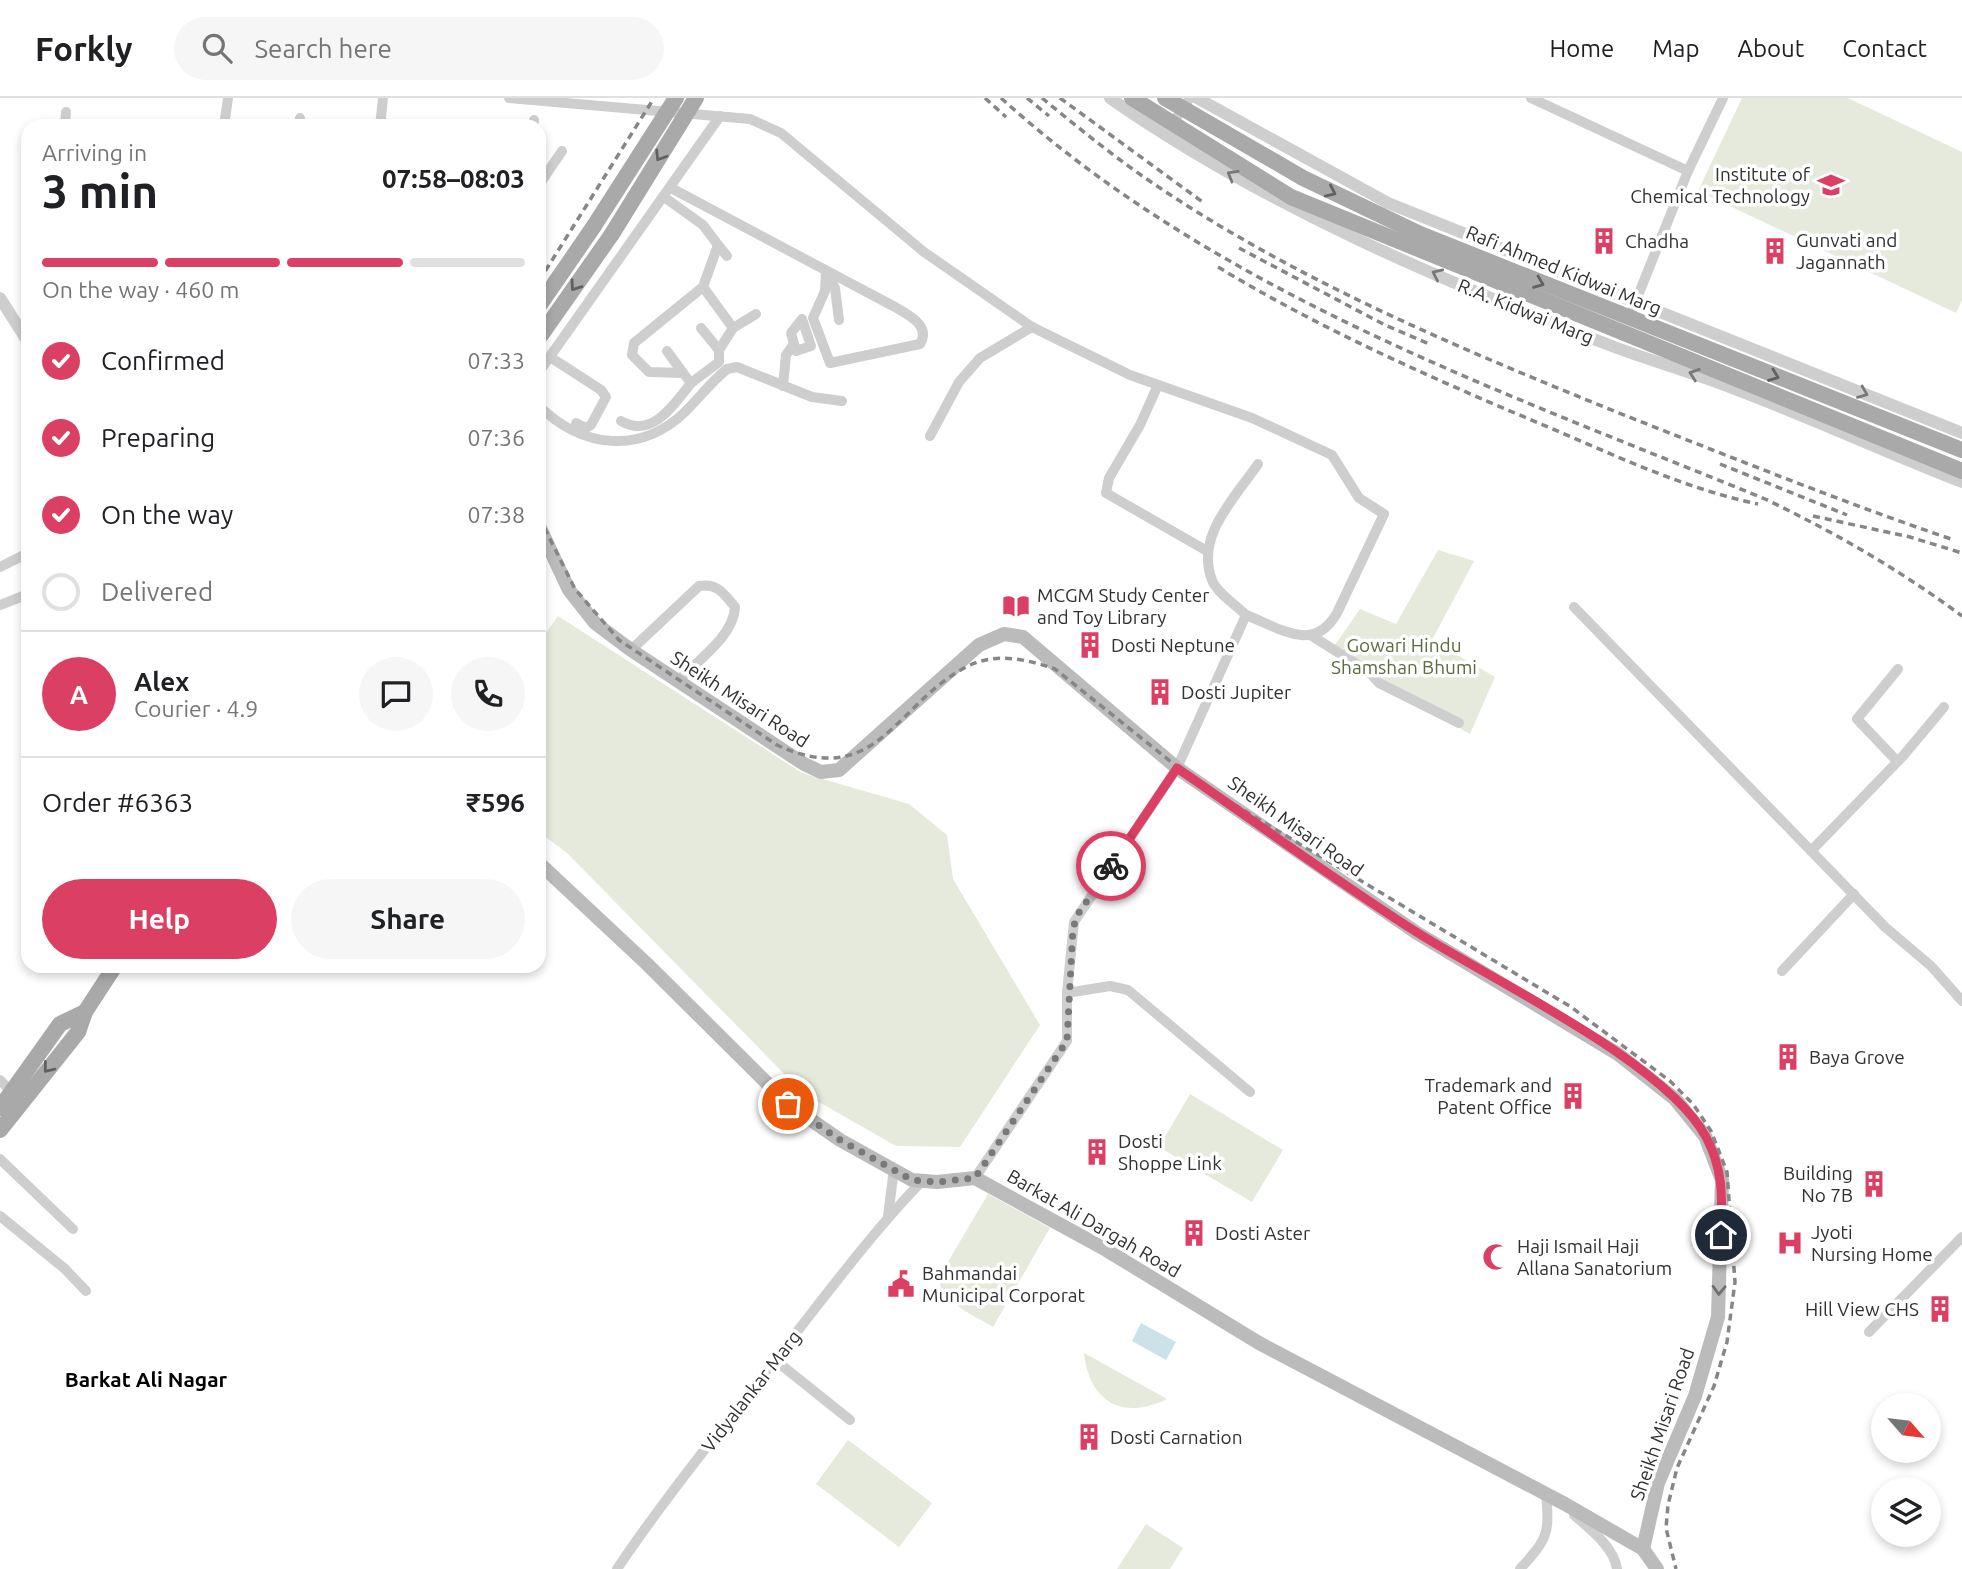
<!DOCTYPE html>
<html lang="en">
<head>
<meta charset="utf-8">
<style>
  :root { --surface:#fff; --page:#f6f6f6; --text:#202124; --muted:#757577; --line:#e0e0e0; --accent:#db3f64 }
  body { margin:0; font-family:Ubuntu,sans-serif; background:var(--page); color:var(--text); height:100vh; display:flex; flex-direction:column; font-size:26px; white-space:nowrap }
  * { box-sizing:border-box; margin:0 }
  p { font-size:23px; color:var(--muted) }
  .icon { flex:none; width:38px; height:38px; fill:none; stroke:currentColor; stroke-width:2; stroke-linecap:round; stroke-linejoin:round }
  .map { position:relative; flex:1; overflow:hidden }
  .details { position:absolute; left:21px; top:21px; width:525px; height:854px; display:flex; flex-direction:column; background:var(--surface); border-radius:21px; box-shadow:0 4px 10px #0003 }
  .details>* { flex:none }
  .needle { width:46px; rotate:118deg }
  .tools { position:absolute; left:1871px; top:1295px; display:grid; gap:14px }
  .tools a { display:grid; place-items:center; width:70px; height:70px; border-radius:50%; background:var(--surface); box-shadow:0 4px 10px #0003; font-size:35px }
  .pin { position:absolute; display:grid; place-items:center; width:60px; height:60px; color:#fff; margin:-30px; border:4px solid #fff; border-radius:50%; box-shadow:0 2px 7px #0007 }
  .courier { position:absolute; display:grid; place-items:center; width:70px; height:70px; margin:-35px; border:5px solid #db3f64; border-radius:50%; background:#fff; color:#222; box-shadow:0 2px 9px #0007 }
  .summary em { font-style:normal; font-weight:600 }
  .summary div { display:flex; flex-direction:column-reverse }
  .summary { display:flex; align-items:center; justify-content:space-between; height:119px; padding:0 21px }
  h1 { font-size:46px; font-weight:600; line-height:52px }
  .bar { display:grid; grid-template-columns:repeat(4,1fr); gap:10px 7px; align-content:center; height:84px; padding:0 21px }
  .bar i { height:9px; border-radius:5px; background:var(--line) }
  .bar .on { background:var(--accent) }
  .bar p { grid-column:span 4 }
  .line { display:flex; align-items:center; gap:18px; padding:0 21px; border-top:2px solid var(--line) }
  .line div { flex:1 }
  .round { display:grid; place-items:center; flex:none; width:74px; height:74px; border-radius:37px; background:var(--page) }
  ol { padding:0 21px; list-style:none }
  li { display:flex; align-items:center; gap:21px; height:77px }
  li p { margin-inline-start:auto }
  li .icon { padding:7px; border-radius:50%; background:var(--accent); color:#fff; stroke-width:4 }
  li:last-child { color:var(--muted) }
  li i { width:38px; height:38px; border:4px solid var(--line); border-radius:50% }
  .button { display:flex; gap:14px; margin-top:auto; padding:14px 21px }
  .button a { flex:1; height:80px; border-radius:42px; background:var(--accent); color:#fff; font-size:28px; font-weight:600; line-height:80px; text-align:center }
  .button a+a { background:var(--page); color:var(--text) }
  header { display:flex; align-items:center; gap:42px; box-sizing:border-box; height:98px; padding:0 35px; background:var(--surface); border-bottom:2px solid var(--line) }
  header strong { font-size:33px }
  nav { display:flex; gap:38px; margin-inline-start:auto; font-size:24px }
  .search { width:490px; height:63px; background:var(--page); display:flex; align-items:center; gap:18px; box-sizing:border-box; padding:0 24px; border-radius:38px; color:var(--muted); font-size:26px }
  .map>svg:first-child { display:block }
  .green { fill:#e6eadd }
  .water { fill:#cbe2e9 }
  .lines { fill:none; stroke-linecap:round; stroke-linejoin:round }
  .minor { stroke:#cecece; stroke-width:10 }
  .tertiary { stroke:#cecece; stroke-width:12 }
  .secondary { stroke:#bbb; stroke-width:14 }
  .primary { stroke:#a9a9a9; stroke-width:16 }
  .rail { stroke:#868686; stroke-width:3.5; stroke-dasharray:7 5; stroke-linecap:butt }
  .primary-bridge { stroke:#a9a9a9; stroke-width:16 }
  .oneway { stroke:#616161 }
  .oneway2 { stroke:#787878 }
  .oneway3 { stroke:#6f6f6f }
  .done { stroke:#797979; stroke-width:7; stroke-dasharray:0 12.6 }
  .route { stroke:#db3f64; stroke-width:9 }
  .labels { text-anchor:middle; stroke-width:7; stroke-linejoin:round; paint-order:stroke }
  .poi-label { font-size:19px; fill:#313131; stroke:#fff; text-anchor:start }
  .street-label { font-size:19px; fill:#313131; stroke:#fff }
  .park-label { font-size:19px; fill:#5b6b40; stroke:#fff }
  .neighbourhood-label { font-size:21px; font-weight:bold; fill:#000; stroke:#fff }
</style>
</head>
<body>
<header>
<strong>Forkly</strong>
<div class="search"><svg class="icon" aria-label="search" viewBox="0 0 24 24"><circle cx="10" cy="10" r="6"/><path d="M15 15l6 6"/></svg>Search here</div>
<nav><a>Home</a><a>Map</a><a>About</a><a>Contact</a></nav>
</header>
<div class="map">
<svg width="1962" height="1471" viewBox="0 0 1962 1471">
  <rect width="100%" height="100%" fill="#fff"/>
  <g class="green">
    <path d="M1742,0H1848L1962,54V202L1956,215L1698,93Z"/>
    <path d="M1438,452L1474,463L1432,542L1495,579L1470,636L1330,554L1360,511L1396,526Z"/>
    <path d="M558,518L802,675L909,706L947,737L953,781L1040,927L960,1049L896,1048L803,995L567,755L539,734V545Z"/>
    <path d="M1190,996L1283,1052L1252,1104L1159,1049Z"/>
    <path d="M988,1096L1050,1130L993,1229C974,1217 938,1203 939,1179Z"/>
    <path d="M1084,1255L1167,1301C1123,1323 1089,1304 1084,1255Z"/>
    <path d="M848,1342L932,1405L899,1449L816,1386Z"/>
    <path d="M1146,1426L1183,1450L1170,1471H1117Z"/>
  </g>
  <path class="water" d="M1141,1225L1176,1244L1166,1262L1132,1243Z"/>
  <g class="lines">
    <g class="minor">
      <path d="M509,0L750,21L781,35L924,154L1032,229L1130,277L1252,320L1332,357L1359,400L1384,416L1337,515C1314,556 1280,530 1246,517L1177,670L1074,824L1067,895V943L975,1080"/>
      <path d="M1531,0L1688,73"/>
      <path d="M65,28L66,14"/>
      <path d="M224,28L228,0"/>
      <path d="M299,28L300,20"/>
      <path d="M380,28L383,0"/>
      <path d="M533,28L534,22"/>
      <path d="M1170,29L1190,0"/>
      <path d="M539,87L562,53"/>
      <path d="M671,90L895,209C909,217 931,228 920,246L830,265L813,220L825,193L826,173"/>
      <path d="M664,99L703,127L718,147L703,189L634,245L632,257L649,274L683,275L691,285L719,264V252L733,230L703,189"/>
      <path d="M718,147L727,158"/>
      <path d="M827,175L835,190L839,222"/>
      <path d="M1633,210L1688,73L1723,0"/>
      <path d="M802,221L811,248L796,253L791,235Z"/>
      <path d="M701,230L719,252"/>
      <path d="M733,230L756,216"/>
      <path d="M667,253L683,275"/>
      <path d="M550,259L601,292L606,299L591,327L586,330L576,325"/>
      <path d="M539,274L720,18"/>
      <path d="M1158,287L1140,327L1109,380L1106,395L1207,453"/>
      <path d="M783,288L786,257L793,247"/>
      <path d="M539,308C582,350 640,357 685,314C699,300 711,284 727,271L737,269L812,299L842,303"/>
      <path d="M621,323C652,341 674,307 691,285"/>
      <path d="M930,338L959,284L980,260L1032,229"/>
      <path d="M0,469L28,455"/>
      <path d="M0,507L28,496"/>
      <path d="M1574,509L1885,829L1931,868L1962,903"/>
      <path d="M1246,517C1236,507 1216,494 1212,482C1195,438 1235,400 1258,366"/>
      <path d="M1312,538L1369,574L1379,585L1459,625"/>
      <path d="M631,552L699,488C718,485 724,496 735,509C734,538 697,563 678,583"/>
      <path d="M1896,662L1857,621L1898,571"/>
      <path d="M1811,753L1903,658L1944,609"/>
      <path d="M1782,873L1854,796"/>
      <path d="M1067,895L1110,888L1128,892L1250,994"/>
      <path d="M0,982L12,995"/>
      <path d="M0,1061L73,1131"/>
      <path d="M0,1118L65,1171L86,1193"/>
      <path d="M888,1118L894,1071"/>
      <path d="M1869,1234L1962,1139"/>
      <path d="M775,1262L850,1322"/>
      <path d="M1574,1417C1590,1431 1614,1449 1617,1471"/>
      <path d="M617,1471C666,1398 723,1329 777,1259C824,1200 869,1138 922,1083"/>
      <path d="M1520,1471C1547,1441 1550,1437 1546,1396"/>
    </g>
    <g class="tertiary">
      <path d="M1110,0C1265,108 1441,183 1617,250C1655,264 1694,275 1732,290C1809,319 1885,354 1962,384"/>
      <path d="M1197,0L1388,105L1962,335"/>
      <path d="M0,200L28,244"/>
    </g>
    <g class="secondary">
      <path d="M539,428L569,492L595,525L631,552L804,666L821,674L839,672L979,547L1004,536L1023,539L1177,670L1417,835L1618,956L1675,1001L1705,1038L1722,1082L1718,1219L1695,1298L1658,1385L1643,1451"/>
      <path d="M539,765L647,866L788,1006L840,1042L912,1082L937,1084L975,1080L1103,1150L1259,1245L1565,1406L1643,1451L1657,1471"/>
    </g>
    <g class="primary">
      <path d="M1132,0L1291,99L1962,373"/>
      <path d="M1165,0L1303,80L1420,136L1962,352"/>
      <path d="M539,208L594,128"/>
      <path d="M539,240L612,136"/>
      <path d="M0,1010L60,926L85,914"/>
      <path d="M0,1032L78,934L85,914L115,868"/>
    </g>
    <g class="rail">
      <path d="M985,0L1006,19"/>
      <path d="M1001,0C1218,196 1499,292 1765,401C1834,434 1900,472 1962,518"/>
      <path d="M1027,0L1049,18"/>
      <path d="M1042,0C1080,31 1119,63 1160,90C1305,187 1468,254 1629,319C1736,361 1842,404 1951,441"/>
      <path d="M1060,0L1204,105"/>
      <path d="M1239,150L1385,227L1429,246"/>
      <path d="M1218,169C1322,232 1436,282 1548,329C1616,358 1686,391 1758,406"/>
      <path d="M539,183L654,0"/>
      <path d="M1720,366L1847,417"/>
      <path d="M1813,418L1910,439L1962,455"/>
      <path d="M539,419L575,491L619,542L777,647C877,693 895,606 966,569C994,554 1027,561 1055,571L1195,683L1571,909L1670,983L1693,1006L1711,1033L1727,1074L1735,1184L1727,1244L1714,1288L1677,1370L1668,1407L1666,1430L1676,1471"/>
    </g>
    <g class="primary-bridge">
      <path d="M594,128L676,0"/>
      <path d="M612,136L696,0"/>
    </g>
  </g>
  <defs><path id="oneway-chevron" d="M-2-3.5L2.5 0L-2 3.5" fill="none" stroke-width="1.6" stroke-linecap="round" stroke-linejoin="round" transform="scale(1.75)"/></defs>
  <g class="oneway">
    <use href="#oneway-chevron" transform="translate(660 58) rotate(122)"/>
    <use href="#oneway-chevron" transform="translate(1331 94) rotate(25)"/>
    <use href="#oneway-chevron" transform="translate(1539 185) rotate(22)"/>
    <use href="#oneway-chevron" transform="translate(575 188) rotate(125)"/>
    <use href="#oneway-chevron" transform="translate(1774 278) rotate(21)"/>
    <use href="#oneway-chevron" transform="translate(48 970) rotate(129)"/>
  </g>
  <g class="oneway2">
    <use href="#oneway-chevron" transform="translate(1232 77) rotate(-150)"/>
    <use href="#oneway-chevron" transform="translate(1437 176) rotate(-155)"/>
    <use href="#oneway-chevron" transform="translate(1694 276) rotate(-161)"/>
    <use href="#oneway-chevron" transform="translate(1863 295) rotate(22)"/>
  </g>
  <use class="oneway3" href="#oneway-chevron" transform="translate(1719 1192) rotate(92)"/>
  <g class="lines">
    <path class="done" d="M788,1006L840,1042L912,1082L937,1084L975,1080L1067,943L1073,830L1078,816L1111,768"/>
    <path class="route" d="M1111,768L1177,670C1257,725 1336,783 1418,835C1492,882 1667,965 1706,1039C1724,1073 1722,1100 1721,1137"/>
  </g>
  <defs>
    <symbol id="university-bare" viewBox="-9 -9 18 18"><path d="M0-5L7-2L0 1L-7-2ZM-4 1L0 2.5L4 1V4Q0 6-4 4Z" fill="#db3f64" stroke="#fff" stroke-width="2.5" paint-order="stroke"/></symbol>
    <symbol id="building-bare" viewBox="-9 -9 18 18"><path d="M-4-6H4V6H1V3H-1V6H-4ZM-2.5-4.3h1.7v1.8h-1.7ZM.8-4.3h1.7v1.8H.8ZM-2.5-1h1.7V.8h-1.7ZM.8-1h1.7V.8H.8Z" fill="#db3f64" stroke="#fff" stroke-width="2.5" paint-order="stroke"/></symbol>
    <symbol id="library-bare" viewBox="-9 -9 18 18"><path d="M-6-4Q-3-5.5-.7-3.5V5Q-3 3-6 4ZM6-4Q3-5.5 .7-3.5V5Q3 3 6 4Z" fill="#db3f64" stroke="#fff" stroke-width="2.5" paint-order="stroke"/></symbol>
    <symbol id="hospital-bare" viewBox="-9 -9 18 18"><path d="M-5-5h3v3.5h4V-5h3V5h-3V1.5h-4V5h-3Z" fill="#db3f64" stroke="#fff" stroke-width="2.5" paint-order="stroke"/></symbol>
    <symbol id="mosque-bare" viewBox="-9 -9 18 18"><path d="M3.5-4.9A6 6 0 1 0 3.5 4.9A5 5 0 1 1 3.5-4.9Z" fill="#db3f64" stroke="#fff" stroke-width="2.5" paint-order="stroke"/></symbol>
    <symbol id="civic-bare" viewBox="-9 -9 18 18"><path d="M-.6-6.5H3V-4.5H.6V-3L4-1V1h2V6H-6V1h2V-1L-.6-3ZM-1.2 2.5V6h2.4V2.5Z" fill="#db3f64" stroke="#fff" stroke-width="2.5" paint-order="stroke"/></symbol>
  </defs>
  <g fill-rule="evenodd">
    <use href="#university-bare" x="1812" y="68" width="38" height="38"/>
    <use href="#building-bare" x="1585" y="124" width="38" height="38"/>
    <use href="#building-bare" x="1756" y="134" width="38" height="38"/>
    <use href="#library-bare" x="997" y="489" width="38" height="38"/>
    <use href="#building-bare" x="1071" y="528" width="38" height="38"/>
    <use href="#building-bare" x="1141" y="575" width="38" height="38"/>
    <use href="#building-bare" x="1769" y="940" width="38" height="38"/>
    <use href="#building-bare" x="1554" y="979" width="38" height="38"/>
    <use href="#building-bare" x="1078" y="1035" width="38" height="38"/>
    <use href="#building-bare" x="1855" y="1067" width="38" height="38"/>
    <use href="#building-bare" x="1175" y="1116" width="38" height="38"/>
    <use href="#hospital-bare" x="1771" y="1126" width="38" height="38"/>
    <use href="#mosque-bare" x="1477" y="1140" width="38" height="38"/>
    <use href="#civic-bare" x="882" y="1167" width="38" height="38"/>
    <use href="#building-bare" x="1921" y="1192" width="38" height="38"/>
    <use href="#building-bare" x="1070" y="1320" width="38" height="38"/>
  </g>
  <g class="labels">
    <g class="poi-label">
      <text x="1810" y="83" text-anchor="end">Institute of<tspan x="1810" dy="22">Chemical Technology</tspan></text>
      <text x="1796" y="149">Gunvati and<tspan x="1796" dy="22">Jagannath</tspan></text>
      <text x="1625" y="150">Chadha</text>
      <text x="1037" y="504">MCGM Study Center<tspan x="1037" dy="22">and Toy Library</tspan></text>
      <text x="1111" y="554">Dosti Neptune</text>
      <text x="1181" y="601">Dosti Jupiter</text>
      <text x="1809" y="966">Baya Grove</text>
      <text x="1552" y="994" text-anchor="end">Trademark and<tspan x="1552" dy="22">Patent Office</tspan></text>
      <text x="1118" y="1050">Dosti<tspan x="1118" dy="22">Shoppe Link</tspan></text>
      <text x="1853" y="1082" text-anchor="end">Building<tspan x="1853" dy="22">No 7B</tspan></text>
      <text x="1811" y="1141">Jyoti<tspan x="1811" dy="22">Nursing Home</tspan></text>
      <text x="1215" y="1142">Dosti Aster</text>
      <text x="1517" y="1155">Haji Ismail Haji<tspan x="1517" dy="22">Allana Sanatorium</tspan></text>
      <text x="922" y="1182">Bahmandai<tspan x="922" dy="22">Municipal Corporat</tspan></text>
      <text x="1919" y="1218" text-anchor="end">Hill View CHS</text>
      <text x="1110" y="1346">Dosti Carnation</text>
    </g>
    <g class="street-label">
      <text transform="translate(1564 172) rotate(22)" y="7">Rafi Ahmed Kidwai Marg</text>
      <text transform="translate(1526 213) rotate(22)" y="7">R.A. Kidwai Marg</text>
      <text transform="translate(740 601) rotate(33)" y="7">Sheikh Misari Road</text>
      <text transform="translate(1296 728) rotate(35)" y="7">Sheikh Misari Road</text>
      <text transform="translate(1094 1125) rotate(30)" y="7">Barkat Ali Dargah Road</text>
      <text transform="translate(751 1293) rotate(-52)" y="7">Vidyalankar Marg</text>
      <text transform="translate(1662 1326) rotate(-71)" y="7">Sheikh Misari Road</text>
    </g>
    <g class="park-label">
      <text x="1404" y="554">Gowari Hindu<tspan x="1404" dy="22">Shamshan Bhumi</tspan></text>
    </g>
    <g class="neighbourhood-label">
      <text x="146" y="1289">Barkat Ali Nagar</text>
    </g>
  </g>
</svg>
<div class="tools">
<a><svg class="needle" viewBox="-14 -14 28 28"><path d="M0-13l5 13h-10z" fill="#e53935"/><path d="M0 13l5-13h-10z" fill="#757577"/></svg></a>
<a><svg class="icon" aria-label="layers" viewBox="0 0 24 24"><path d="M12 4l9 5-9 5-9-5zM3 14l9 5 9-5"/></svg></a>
</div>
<div class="pin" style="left:788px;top:1006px;background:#ea580c"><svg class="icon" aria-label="bag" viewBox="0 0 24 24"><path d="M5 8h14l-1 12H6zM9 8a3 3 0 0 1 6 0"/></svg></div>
<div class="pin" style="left:1721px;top:1137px;background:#1f2937"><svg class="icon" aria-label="home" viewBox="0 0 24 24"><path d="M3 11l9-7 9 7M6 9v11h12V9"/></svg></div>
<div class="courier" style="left:1111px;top:768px"><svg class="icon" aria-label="bike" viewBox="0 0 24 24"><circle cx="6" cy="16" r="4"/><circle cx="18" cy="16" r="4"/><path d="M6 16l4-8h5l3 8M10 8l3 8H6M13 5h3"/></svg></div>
<section class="details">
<div class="summary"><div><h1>3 min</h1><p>Arriving in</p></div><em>07:58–08:03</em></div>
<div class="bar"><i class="on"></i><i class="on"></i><i class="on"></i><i></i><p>On the way · 460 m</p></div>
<ol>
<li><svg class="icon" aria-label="check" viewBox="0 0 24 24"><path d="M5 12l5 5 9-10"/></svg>Confirmed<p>07:33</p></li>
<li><svg class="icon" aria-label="check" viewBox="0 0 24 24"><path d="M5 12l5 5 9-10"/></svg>Preparing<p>07:36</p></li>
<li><svg class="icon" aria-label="check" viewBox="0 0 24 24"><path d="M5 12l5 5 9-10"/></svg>On the way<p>07:38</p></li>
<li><i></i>Delivered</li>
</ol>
<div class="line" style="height:126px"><b class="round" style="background:var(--accent);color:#fff">A</b><div><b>Alex</b><p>Courier · 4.9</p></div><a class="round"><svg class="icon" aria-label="chat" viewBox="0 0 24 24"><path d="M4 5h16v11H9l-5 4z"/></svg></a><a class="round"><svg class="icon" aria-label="phone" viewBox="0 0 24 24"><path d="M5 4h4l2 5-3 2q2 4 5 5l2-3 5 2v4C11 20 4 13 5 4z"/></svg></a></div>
<div class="line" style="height:91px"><div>Order #6363</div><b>₹596</b></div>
<div class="button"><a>Help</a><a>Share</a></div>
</section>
</div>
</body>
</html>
